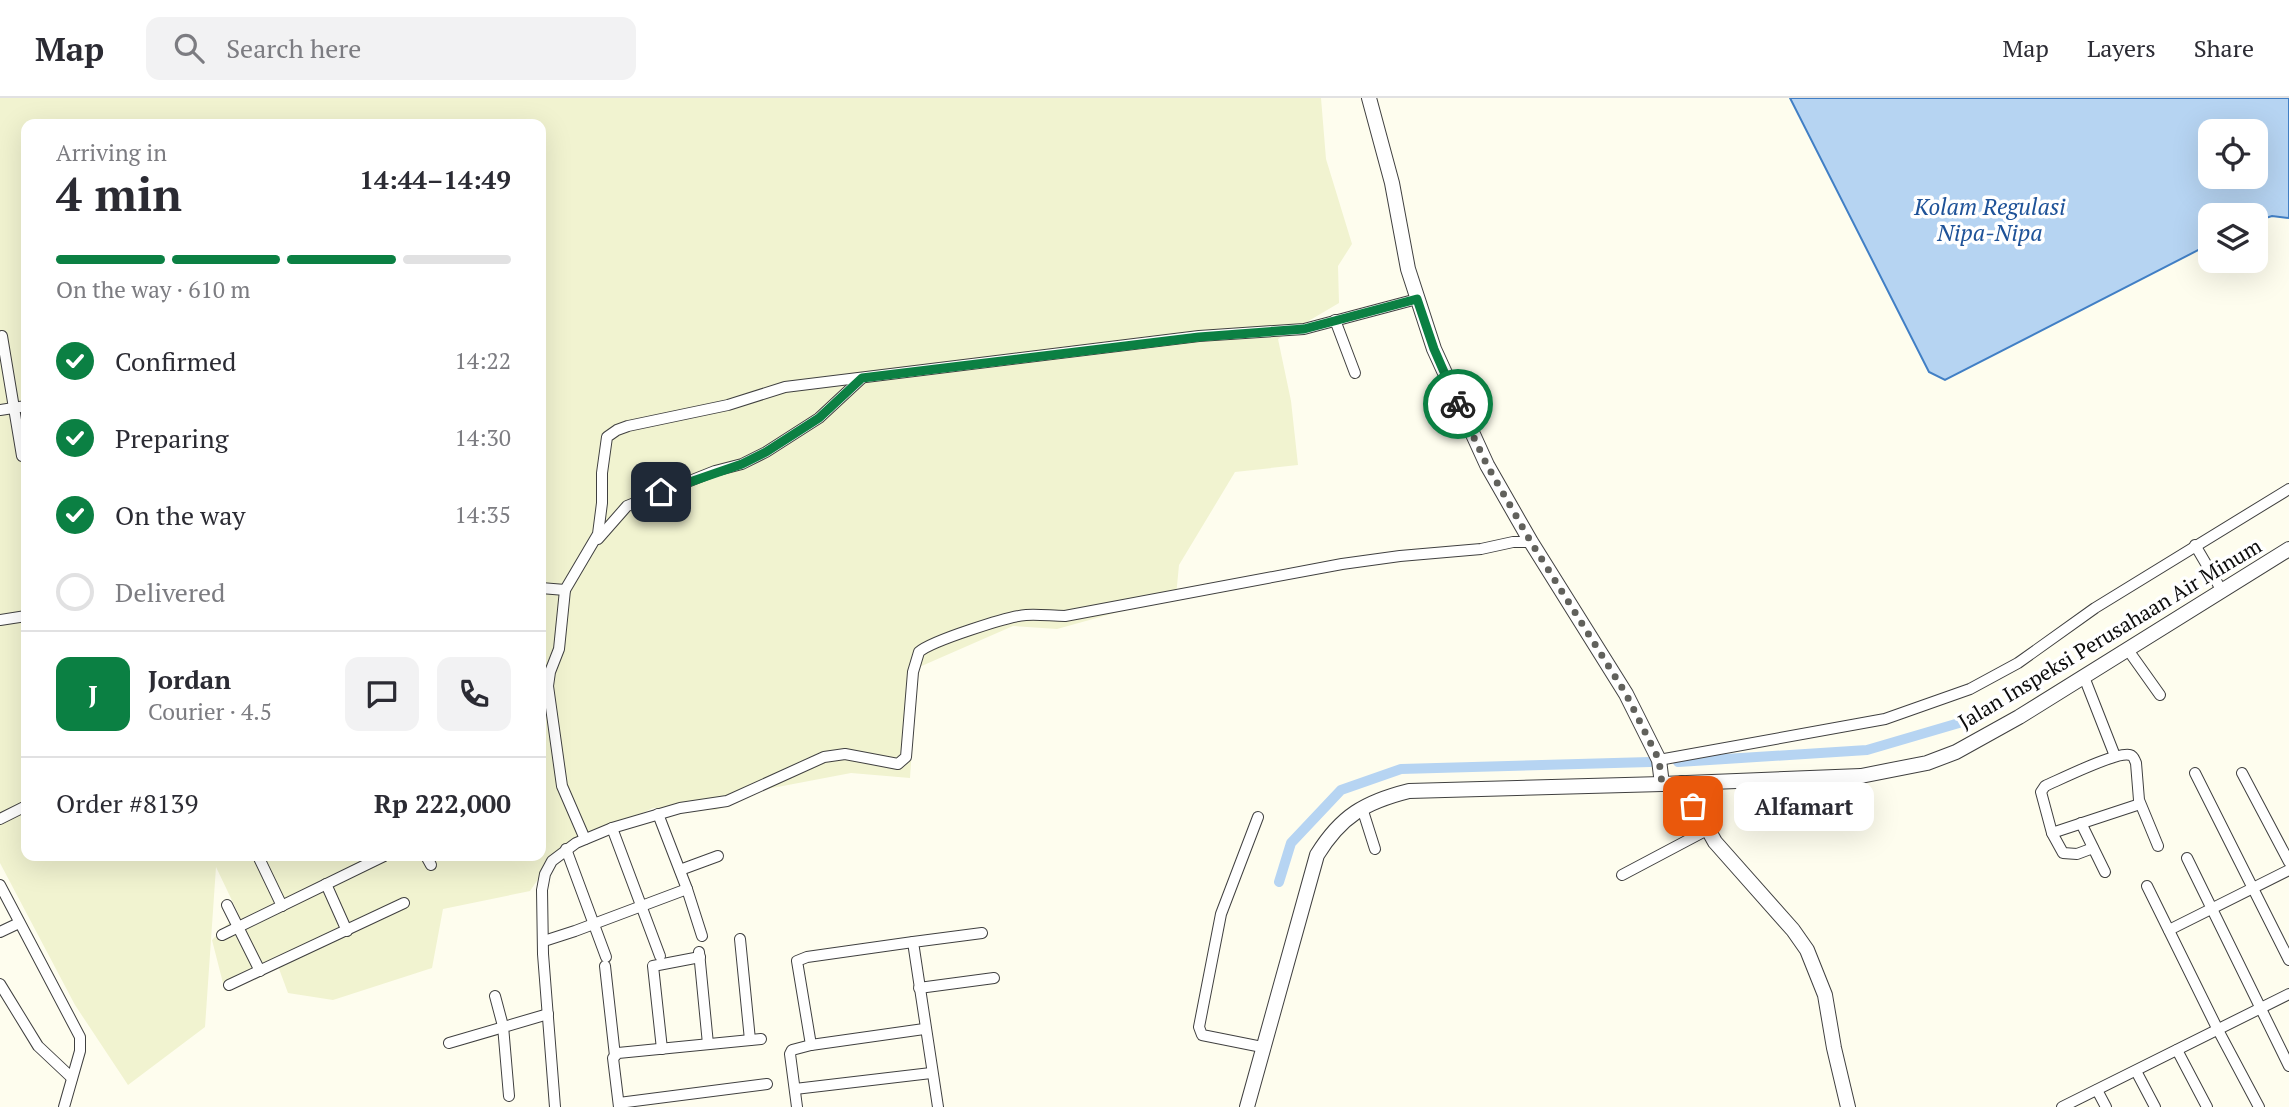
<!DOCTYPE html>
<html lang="en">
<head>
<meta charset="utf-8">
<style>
  :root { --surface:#fff; --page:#f2f2f3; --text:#2b2b33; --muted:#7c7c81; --line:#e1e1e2; --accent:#0b8043 }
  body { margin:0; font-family:"PT Serif",serif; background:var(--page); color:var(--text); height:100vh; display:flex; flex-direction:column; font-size:26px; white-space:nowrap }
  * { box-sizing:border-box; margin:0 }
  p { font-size:23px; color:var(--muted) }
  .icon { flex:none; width:38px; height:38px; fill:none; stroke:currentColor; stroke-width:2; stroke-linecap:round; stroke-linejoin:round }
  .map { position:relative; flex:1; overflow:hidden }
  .sheet { position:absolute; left:21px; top:21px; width:525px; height:742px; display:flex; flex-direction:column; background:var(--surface); border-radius:14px; box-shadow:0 7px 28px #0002 }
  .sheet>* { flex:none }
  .tools { position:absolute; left:2198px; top:21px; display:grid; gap:14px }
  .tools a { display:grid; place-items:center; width:70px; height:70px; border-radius:14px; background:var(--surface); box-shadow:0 7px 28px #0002; font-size:35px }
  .pin { position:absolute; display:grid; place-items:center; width:60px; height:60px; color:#fff; margin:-30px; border-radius:14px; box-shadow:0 4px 10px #0006 }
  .courier { position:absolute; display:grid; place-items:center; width:70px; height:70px; margin:-35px; border:5px solid #0b8043; border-radius:50%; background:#fff; color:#222; box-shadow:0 2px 9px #0007 }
  .bubble { position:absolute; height:49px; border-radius:14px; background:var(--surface); box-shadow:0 7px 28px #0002; font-size:23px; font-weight:700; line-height:49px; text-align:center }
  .head em { font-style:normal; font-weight:700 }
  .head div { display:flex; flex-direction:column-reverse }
  .head { display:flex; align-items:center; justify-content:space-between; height:119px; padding:0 35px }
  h1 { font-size:46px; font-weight:700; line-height:52px }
  .bar { display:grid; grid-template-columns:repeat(4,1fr); gap:10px 7px; align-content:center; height:84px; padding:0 35px }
  .bar i { height:9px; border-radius:5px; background:var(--line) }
  .bar .on { background:var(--accent) }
  .bar p { grid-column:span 4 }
  .line { display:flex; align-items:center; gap:18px; padding:0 35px; border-top:2px solid var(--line) }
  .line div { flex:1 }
  .round { display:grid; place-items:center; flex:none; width:74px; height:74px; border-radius:14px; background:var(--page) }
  ol { padding:0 35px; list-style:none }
  li { display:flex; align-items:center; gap:21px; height:77px }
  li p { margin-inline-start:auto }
  li .icon { padding:7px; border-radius:50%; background:var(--accent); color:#fff; stroke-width:4 }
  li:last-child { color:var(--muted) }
  li i { width:38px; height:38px; border:4px solid var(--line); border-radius:50% }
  header { display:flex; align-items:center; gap:42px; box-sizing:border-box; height:98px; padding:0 35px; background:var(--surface); border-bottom:2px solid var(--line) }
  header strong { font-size:33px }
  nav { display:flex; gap:38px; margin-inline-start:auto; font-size:24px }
  .search { width:490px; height:63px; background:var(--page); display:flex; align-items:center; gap:18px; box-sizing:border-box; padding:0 24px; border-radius:14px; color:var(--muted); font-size:26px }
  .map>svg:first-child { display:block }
  .farmland { fill:#f1f3d0; fill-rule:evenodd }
  .water { fill:#b6d4f2; stroke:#417fc5; stroke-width:2; fill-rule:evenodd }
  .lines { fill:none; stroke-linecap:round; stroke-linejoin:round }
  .canal { stroke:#b6d4f2; stroke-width:10 }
  .minor-casing { stroke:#404040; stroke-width:12 }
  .tertiary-casing { stroke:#404040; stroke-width:16 }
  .minor { stroke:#fff; stroke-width:10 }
  .tertiary { stroke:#fff; stroke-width:14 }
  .done { stroke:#61615c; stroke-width:7; stroke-dasharray:0 12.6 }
  .route { stroke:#0b8043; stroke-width:9 }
  .labels { text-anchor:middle; stroke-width:7; stroke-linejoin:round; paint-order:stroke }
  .street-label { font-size:21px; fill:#0d0d0d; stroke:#fff }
  .water-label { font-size:23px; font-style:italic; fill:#1e5298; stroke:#fff }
</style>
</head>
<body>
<header>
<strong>Map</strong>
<div class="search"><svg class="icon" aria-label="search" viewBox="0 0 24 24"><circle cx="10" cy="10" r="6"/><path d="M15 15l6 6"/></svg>Search here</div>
<nav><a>Map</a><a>Layers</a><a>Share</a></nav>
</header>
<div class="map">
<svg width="2289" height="1009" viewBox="0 0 2289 1009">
  <rect width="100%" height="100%" fill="#fefdee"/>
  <path class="farmland" d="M0,0H1321L1326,61L1352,146L1338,168L1339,205L1278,241L1291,303L1298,367L1235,374L1179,467L1176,498L1057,531L1013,528L917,570L910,680L851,675L767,691L716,712L653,710L555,756L530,793L443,811L432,870L333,902L288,895L278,868L225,893L212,842L238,815L216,769L205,929L128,987L75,907L0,765ZM26,26H541V758H26Z"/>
  <path class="water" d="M1790,0H2289V120L2272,118L2256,123V117H2210V146L1945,282L1929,274ZM2210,33H2256V79H2210Z"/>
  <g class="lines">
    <g class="canal">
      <path d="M1678,664L1867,652L1959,625L1974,616"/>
      <path d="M1279,784L1291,745L1341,692L1401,671L1650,664"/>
    </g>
    <defs>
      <g id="minor">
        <path d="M1335,222L1355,275"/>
        <path d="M2,238L22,358"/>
        <path d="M0,312L26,308"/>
        <path d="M598,441L627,408L715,373L742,366L766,354L819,320L862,280"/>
        <path d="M2195,447L2222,493"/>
        <path d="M541,490L565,492"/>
        <path d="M0,522L26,518"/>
        <path d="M2128,552L2160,597"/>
        <path d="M2084,579L2115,658"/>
        <path d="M1659,662L1885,621L1970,591L2018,565L2095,510L2289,391"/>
        <path d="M2195,675L2289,862"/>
        <path d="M2242,675L2289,764"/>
        <path d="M1362,710L1375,751"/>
        <path d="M658,716L687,791L702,838"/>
        <path d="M1258,719L1221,816L1199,929L1202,937L1262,949"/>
        <path d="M0,721L26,708"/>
        <path d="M2081,725L2105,774"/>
        <path d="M612,730L660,858"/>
        <path d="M2052,735L2041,694L2045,688C2059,682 2117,653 2130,657C2134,658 2134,661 2136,665L2139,702L2158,748"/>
        <path d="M585,741L562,688L548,588L550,574L559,551L565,492L598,436L602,405V375L607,339L617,332L628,328L728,307L785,289L1199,238L1304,231L1417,201"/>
        <path d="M2093,750L2077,756L2063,755L2052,735L2140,706"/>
        <path d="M566,751L606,859"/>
        <path d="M258,758L282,808"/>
        <path d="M426,758L431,767"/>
        <path d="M2187,760L2289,968"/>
        <path d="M680,772L718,758"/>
        <path d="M1622,777L1707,732"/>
        <path d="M326,786L347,833"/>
        <path d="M0,787L80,939V953L64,1009"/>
        <path d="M2147,788L2218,932L2259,1009"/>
        <path d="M227,807L260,873"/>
        <path d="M2169,832L2289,772"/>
        <path d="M0,834L19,825"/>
        <path d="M222,837L384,758"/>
        <path d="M740,841L750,942"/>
        <path d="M544,843L575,833L687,791"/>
        <path d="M699,854L708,946"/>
        <path d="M605,868L615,958"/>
        <path d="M0,886L38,948L72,980"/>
        <path d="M229,887L404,805"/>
        <path d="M919,890L994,880"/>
        <path d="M495,898L503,928L509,998"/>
        <path d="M449,945L548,916"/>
        <path d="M811,947L797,863L807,859L913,844"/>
        <path d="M662,951L653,868L700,859"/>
        <path d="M2177,952L2207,1009"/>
        <path d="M2136,973L2155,1009"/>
        <path d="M795,991L931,975"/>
        <path d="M2097,992L2106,1009"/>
        <path d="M619,1005L767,986"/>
        <path d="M555,1009L543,856L542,792L545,776L552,763L576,745L612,730L680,710L727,703L824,659L845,656L898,666L906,659L913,574L919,554C931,543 1009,518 1026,517C1039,516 1052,518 1065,518L1342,466L1400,458L1481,451L1513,444H1531"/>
        <path d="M619,1009L613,960L618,955L761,941"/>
        <path d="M797,1009L790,956L792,952L811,947L924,931"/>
        <path d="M938,1009L913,844L982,835"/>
        <path d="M2062,1009L2289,896"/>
      </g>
      <g id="tertiary">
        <path d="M1369,0L1392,85L1408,171L1434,251L1487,367L1531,444L1626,596L1659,662L1662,686"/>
        <path d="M1682,685L1715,744L1793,832L1807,852L1825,897L1834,950L1848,1009"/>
        <path d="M1247,1009L1317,757C1341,718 1365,704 1409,693L1662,686L1861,678L1927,665L1956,654L2019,619L2289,451"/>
      </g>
    </defs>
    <use href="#minor" class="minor-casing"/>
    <use href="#tertiary" class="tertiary-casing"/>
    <use href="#minor" class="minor"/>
    <use href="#tertiary" class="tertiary"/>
  </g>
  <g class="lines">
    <path class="done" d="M1458,306L1487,367L1531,444L1626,596L1659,662L1662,686L1682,685L1693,708"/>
    <path class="route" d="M661,394L742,366L766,354L819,320L862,280L1199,239L1304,231L1417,201L1434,251L1458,306"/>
  </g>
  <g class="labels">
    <g class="street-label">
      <text transform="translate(2110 536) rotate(-31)" y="7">Jalan Inspeksi Perusahaan Air Minum</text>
    </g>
    <g class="water-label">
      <text x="1990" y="117">Kolam Regulasi<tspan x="1990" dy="26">Nipa-Nipa</tspan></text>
    </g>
  </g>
</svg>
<div class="tools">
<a><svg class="icon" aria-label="locate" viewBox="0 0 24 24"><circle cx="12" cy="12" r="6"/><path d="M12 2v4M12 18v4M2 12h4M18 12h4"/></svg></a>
<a><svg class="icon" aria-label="layers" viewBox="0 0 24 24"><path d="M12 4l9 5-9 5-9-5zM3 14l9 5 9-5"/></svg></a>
</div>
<div class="pin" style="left:1693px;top:708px;background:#ea580c"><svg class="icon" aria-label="bag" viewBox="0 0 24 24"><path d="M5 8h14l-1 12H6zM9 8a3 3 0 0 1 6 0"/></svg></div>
<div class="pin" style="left:661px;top:394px;background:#1f2937"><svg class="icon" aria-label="home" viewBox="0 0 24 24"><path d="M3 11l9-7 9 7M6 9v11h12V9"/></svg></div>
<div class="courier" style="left:1458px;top:306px"><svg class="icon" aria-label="bike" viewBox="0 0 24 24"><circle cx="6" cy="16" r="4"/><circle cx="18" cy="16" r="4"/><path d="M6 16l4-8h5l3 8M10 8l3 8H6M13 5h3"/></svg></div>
<div class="bubble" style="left:1734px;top:684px;width:140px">Alfamart</div>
<section class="sheet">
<div class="head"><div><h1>4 min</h1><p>Arriving in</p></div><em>14:44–14:49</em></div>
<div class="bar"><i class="on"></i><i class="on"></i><i class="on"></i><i></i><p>On the way · 610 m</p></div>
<ol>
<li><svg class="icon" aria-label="check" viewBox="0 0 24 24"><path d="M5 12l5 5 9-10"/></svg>Confirmed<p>14:22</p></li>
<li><svg class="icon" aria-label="check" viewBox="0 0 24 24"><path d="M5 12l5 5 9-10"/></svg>Preparing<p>14:30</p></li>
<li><svg class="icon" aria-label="check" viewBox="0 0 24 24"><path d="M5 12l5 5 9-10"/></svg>On the way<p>14:35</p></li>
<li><i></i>Delivered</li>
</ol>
<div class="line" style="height:126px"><b class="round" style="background:var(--accent);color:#fff">J</b><div><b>Jordan</b><p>Courier · 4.5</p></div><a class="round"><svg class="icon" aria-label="chat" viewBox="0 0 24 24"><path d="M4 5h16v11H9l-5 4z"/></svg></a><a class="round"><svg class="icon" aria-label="phone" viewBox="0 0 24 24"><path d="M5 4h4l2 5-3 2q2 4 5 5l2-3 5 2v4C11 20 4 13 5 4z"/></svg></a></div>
<div class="line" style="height:91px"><div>Order #8139</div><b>Rp 222,000</b></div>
</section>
</div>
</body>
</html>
